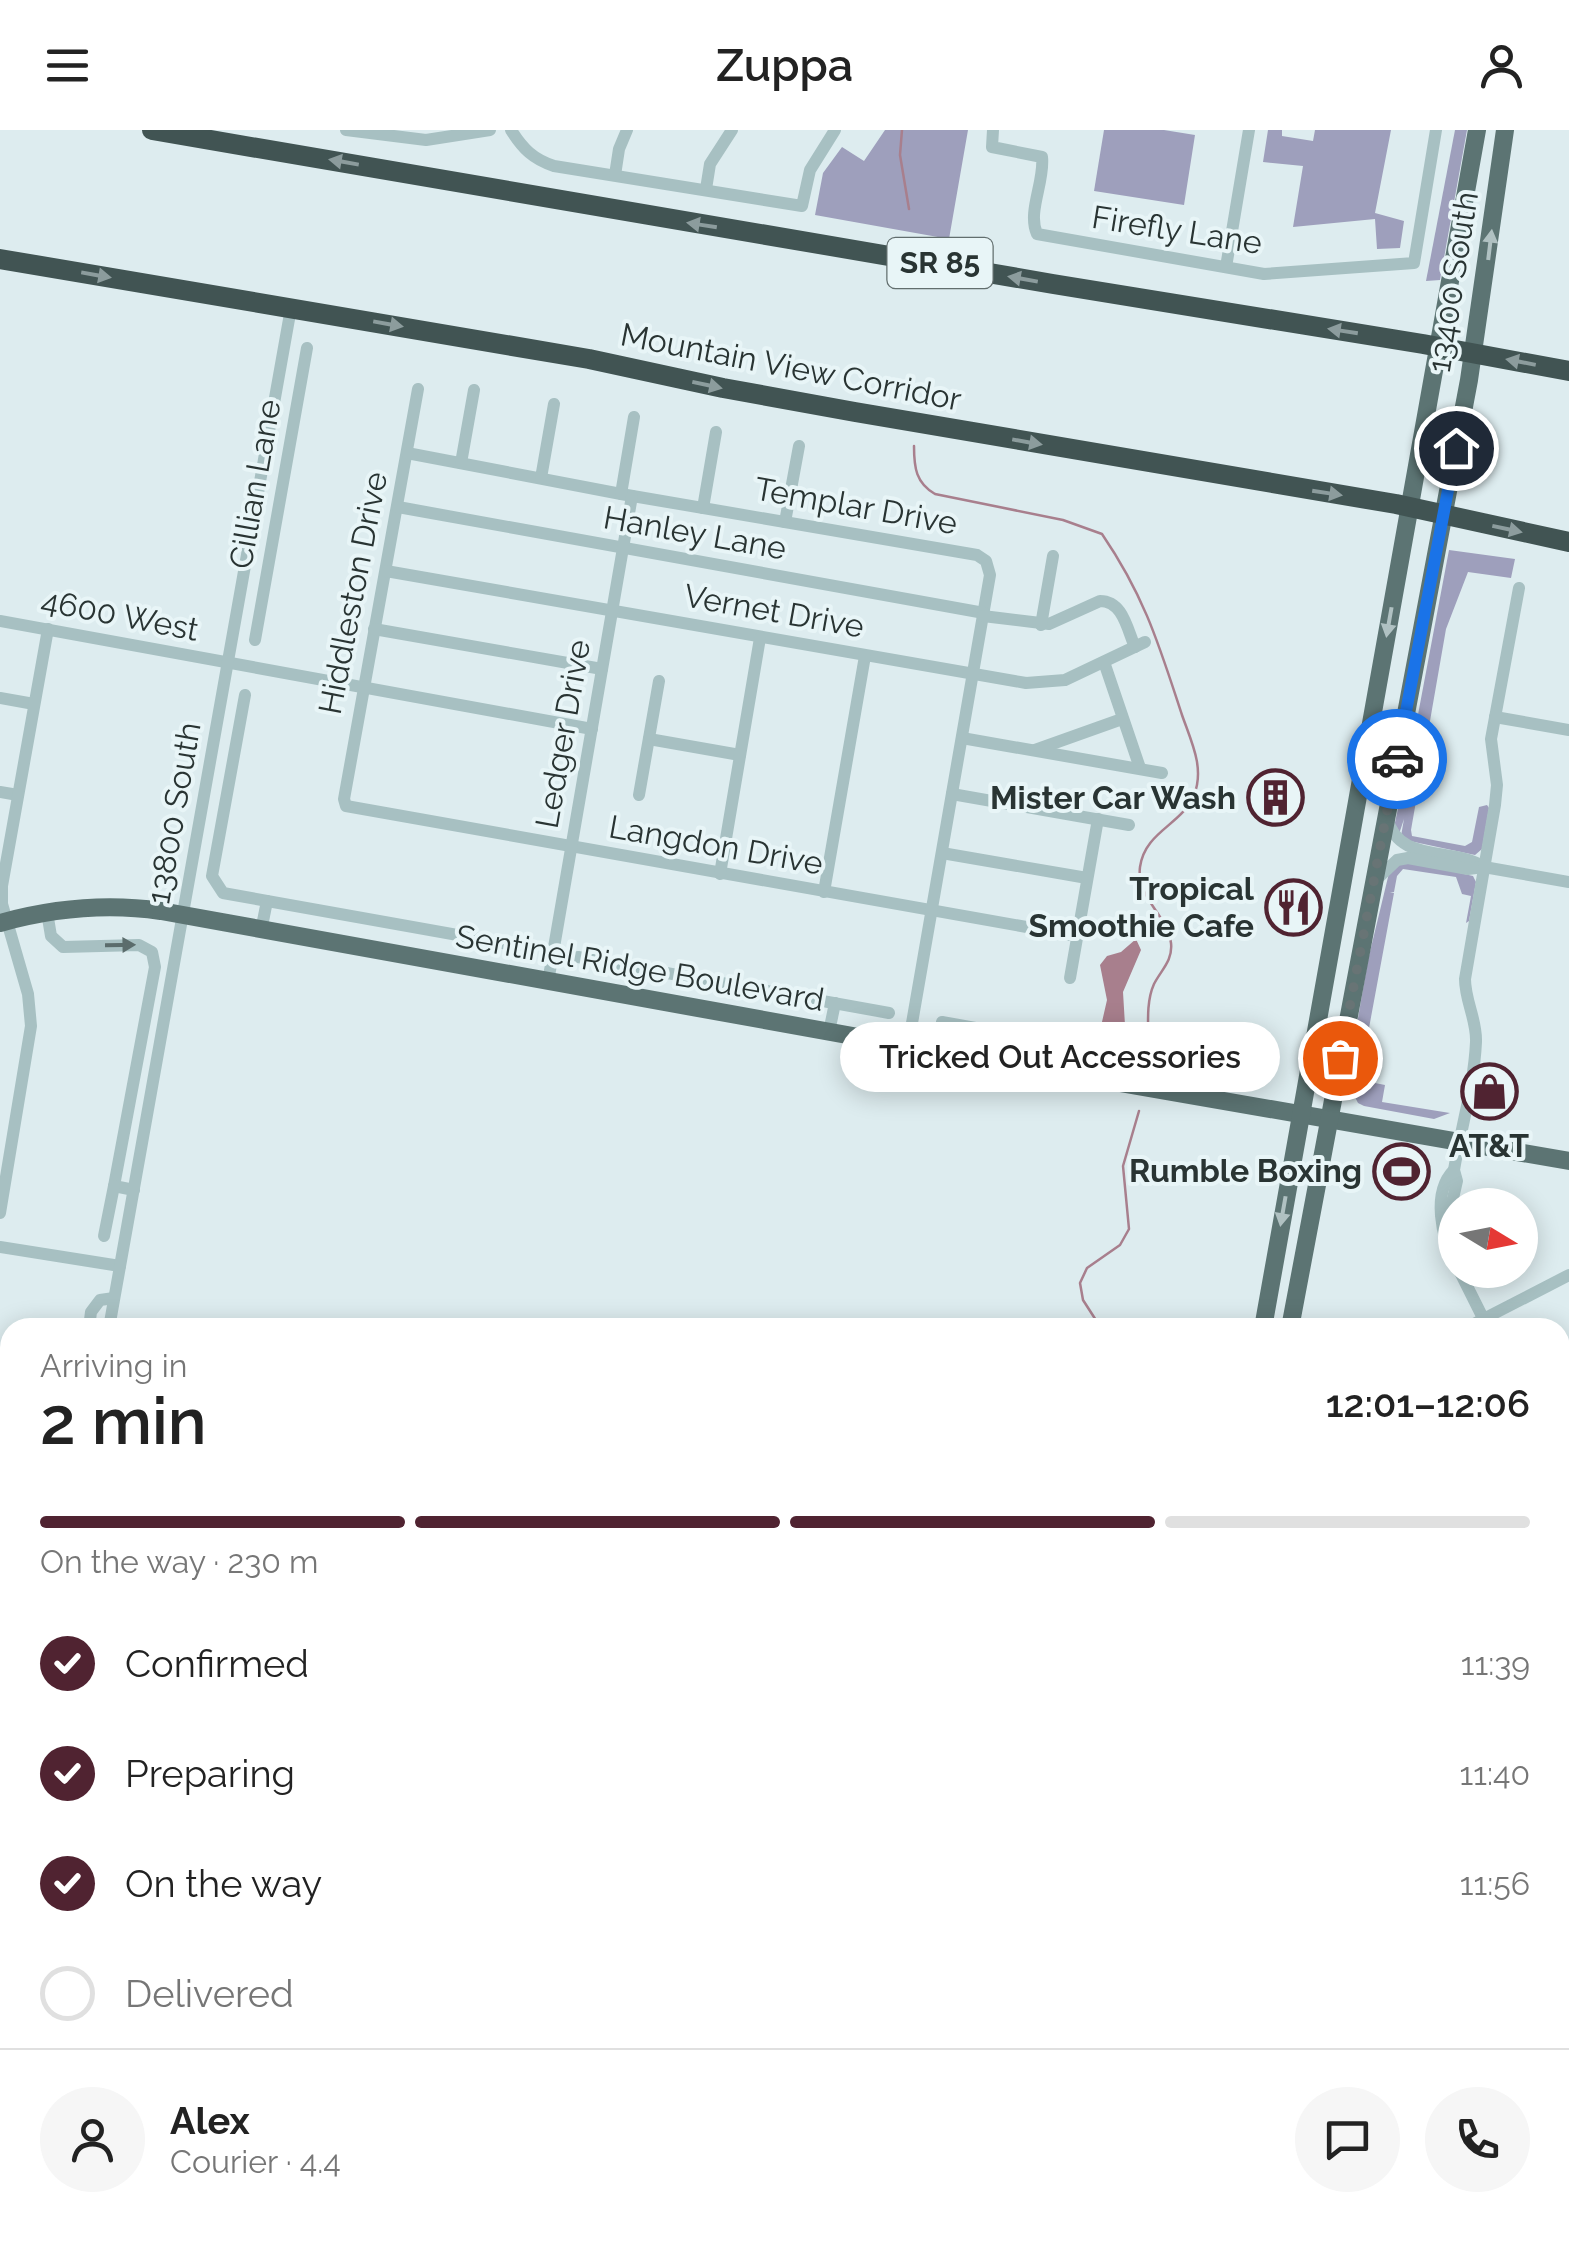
<!DOCTYPE html>
<html lang="en">
<head>
<meta charset="utf-8">
<style>
  :root { --surface:#fff; --page:#f6f6f6; --text:#222; --muted:#767676; --line:#e0e0e0; --accent:#502331 }
  body { margin:0; font-family:Raleway,sans-serif; background:var(--page); color:var(--text); height:100vh; display:flex; flex-direction:column; font-size:38px; white-space:nowrap }
  * { box-sizing:border-box; margin:0 }
  p { font-size:32px; color:var(--muted) }
  .icon { flex:none; width:55px; height:55px; fill:none; stroke:currentColor; stroke-width:2; stroke-linecap:round; stroke-linejoin:round }
  .map { position:relative; flex:1; overflow:hidden }
  .side { position:absolute; left:0px; top:1188px; width:1570px; height:932px; display:flex; flex-direction:column; background:var(--surface); border-radius:30px 30px 0 0; box-shadow:0 5px 25px #0003 }
  .side>* { flex:none }
  .needle { width:65px; rotate:100deg }
  .tools { position:absolute; left:1438px; top:1058px; display:grid; gap:20px }
  .tools a { display:grid; place-items:center; width:100px; height:100px; border-radius:50%; background:var(--surface); box-shadow:0 5px 25px #0003; font-size:50px }
  .pin { position:absolute; display:grid; place-items:center; width:85px; height:85px; color:#fff; margin:-42px; border:5px solid #fff; border-radius:50%; box-shadow:0 2px 10px #0007 }
  .courier { position:absolute; display:grid; place-items:center; width:100px; height:100px; margin:-50px; border:8px solid #1a73e8; border-radius:50%; background:#fff; color:#222; box-shadow:0 2px 12px #0007 }
  .bubble { position:absolute; height:70px; border-radius:35px; background:var(--surface); box-shadow:0 5px 25px #0003; font-size:32px; font-weight:600; line-height:70px; text-align:center }
  .summary em { font-style:normal; font-weight:600 }
  .summary div { display:flex; flex-direction:column-reverse }
  .summary { display:flex; align-items:center; justify-content:space-between; height:170px; padding:0 40px }
  h1 { font-size:65px; font-weight:600; line-height:75px }
  .bar { display:grid; grid-template-columns:repeat(4,1fr); gap:15px 10px; align-content:center; height:120px; padding:0 40px }
  .bar i { height:12px; border-radius:8px; background:var(--line) }
  .bar .selected { background:var(--accent) }
  .bar p { grid-column:span 4 }
  .line { display:flex; align-items:center; gap:25px; padding:0 40px; border-top:2px solid var(--line) }
  .line div { flex:1 }
  .round { display:grid; place-items:center; flex:none; width:105px; height:105px; border-radius:52px; background:var(--page) }
  ol { padding:0 40px; list-style:none }
  li { display:flex; align-items:center; gap:30px; height:110px }
  li p { margin-inline-start:auto }
  li .icon { padding:10px; border-radius:50%; background:var(--accent); color:#fff; stroke-width:4 }
  li:last-child { color:var(--muted) }
  li i { width:55px; height:55px; border:5px solid var(--line); border-radius:50% }
  header { display:flex; justify-content:space-between; align-items:center; height:130px; padding:0 40px; background:var(--surface); font-size:45px; font-weight:600 }
  .map>svg:first-child { display:block }
  .green { fill:#9e9fbc }
  .water { fill:#a87f8d }
  .lines { fill:none; stroke-linecap:round; stroke-linejoin:round }
  .stream { stroke:#a87f8d; stroke-width:2.5 }
  .canal { stroke:#a87f8d; stroke-width:10 }
  .minor { stroke:#a7c0c2; stroke-width:12 }
  .major { stroke:#5c7473; stroke-width:18 }
  .highway { stroke:#415453; stroke-width:20 }
  .oneway { fill:#8c9c9d }
  .oneway2 { fill:#b0c1c2 }
  .oneway3 { fill:#5b6c6c }
  .done { stroke:#687475; stroke-width:10; stroke-dasharray:0 18 }
  .route { stroke:#1a73e8; stroke-width:12 }
  .labels { text-anchor:middle; stroke-width:8; stroke-linejoin:round; paint-order:stroke }
  .shield { fill:#e8f5f7; stroke:#626e6e; stroke-width:2.5 }
  .shield-label { font-size:30px; font-weight:bold; fill:#293433 }
  .street-label { font-size:32px; fill:#293433; stroke:#e8f5f7 }
  .poi-label { font-size:32px; font-weight:bold; fill:#293433; stroke:#e8f5f7; text-anchor:end }
</style>
</head>
<body>
<header><svg class="icon" aria-label="menu" viewBox="0 0 24 24"><path d="M4 6h16M4 12h16M4 18h16"/></svg>Zuppa<svg class="icon" aria-label="person" viewBox="0 0 24 24"><circle cx="12" cy="8" r="4"/><path d="M4 21q1-7 8-7t8 7"/></svg></header>
<div class="map">
<svg width="1569" height="2119" viewBox="0 0 1569 2119">
  <rect width="100%" height="100%" fill="#ddecef"/>
  <g class="green">
    <path d="M885,0H968L949,109L815,85L823,43L842,17L864,31Z"/>
    <path d="M1104,0H1164L1195,5L1184,75L1094,61Z"/>
    <path d="M1268,0H1282V6L1313,11L1315,0H1391L1375,83L1404,91L1400,118L1377,119L1375,89L1293,97L1303,36L1263,32Z"/>
    <path d="M1455,0H1467L1440,150L1426,151Z"/>
    <path d="M1449,420L1515,429L1511,448L1468,442L1446,499L1411,700L1412,706L1465,716L1472,712L1479,677L1487,675L1489,678L1482,719L1475,725L1405,710L1401,706L1404,689L1398,707L1394,697L1407,638H1411L1413,628L1410,627Z"/>
    <path d="M1407,731L1473,746L1476,752L1469,791L1466,793L1471,766L1462,764L1456,747L1403,739L1397,746L1394,762H1390L1394,763L1369,898H1366L1360,950L1385,955L1382,972L1450,983L1434,989L1364,976L1358,973L1352,961L1348,963L1346,958L1368,830L1389,743L1397,734Z"/>
    <path d="M0,1376L10,1378V1602L0,1604Z"/>
  </g>
  <path class="water" d="M1136,809L1141,820L1123,862L1125,895L1120,917L1109,918L1099,905L1107,870L1100,835L1107,826L1121,822Z"/>
  <g class="lines">
    <g class="stream">
      <path d="M902,0L900,25L909,79"/>
      <path d="M914,316C914,338 916,353 935,364L1063,390L1102,404C1145,467 1159,515 1182,585C1191,611 1205,638 1194,665C1182,695 1145,701 1140,737C1136,768 1167,784 1171,813C1173,831 1161,840 1154,854C1144,876 1150,906 1148,930"/>
      <path d="M1101,1198L1083,1170L1080,1153L1087,1138L1120,1115L1129,1099L1123,1036L1139,981"/>
      <path d="M970,2119L971,2110"/>
    </g>
    <g class="canal">
      <path d="M0,1613L10,1609"/>
      <path d="M1560,1657L1569,1655"/>
    </g>
    <g class="minor">
      <path d="M346,0L426,10L490,0"/>
      <path d="M511,0C523,19 533,29 554,36L802,76L810,40L835,0"/>
      <path d="M993,0L992,17L1042,27C1045,51 1027,82 1037,104L1264,144L1414,133L1436,0"/>
      <path d="M615,45L619,19L627,0"/>
      <path d="M706,59L710,34L732,0"/>
      <path d="M1226,137L1249,0"/>
      <path d="M418,259L344,669L346,676L1077,806"/>
      <path d="M407,323L621,364L977,425L986,431L990,445L908,916"/>
      <path d="M461,333L474,260"/>
      <path d="M541,348L554,274"/>
      <path d="M621,364L634,287"/>
      <path d="M398,377L984,483"/>
      <path d="M703,378L716,302"/>
      <path d="M785,392L799,316"/>
      <path d="M386,441L1026,553L1065,550L1145,512"/>
      <path d="M983,486L1049,494L1100,471C1123,471 1127,499 1135,517"/>
      <path d="M0,491L592,599"/>
      <path d="M1041,495L1053,426"/>
      <path d="M374,499L602,539"/>
      <path d="M255,510L307,218"/>
      <path d="M1104,532L1140,638"/>
      <path d="M245,565L212,746L223,763L525,817"/>
      <path d="M0,568L34,574"/>
      <path d="M1495,587L1569,600"/>
      <path d="M962,608L1162,643"/>
      <path d="M649,609L740,625"/>
      <path d="M1035,620L1122,589"/>
      <path d="M0,662L18,665"/>
      <path d="M952,664L1129,695"/>
      <path d="M639,665L659,551"/>
      <path d="M1387,688C1399,734 1450,716 1484,737"/>
      <path d="M942,723L1087,748"/>
      <path d="M720,744L760,508"/>
      <path d="M1376,750L1397,730L1408,728L1468,739L1484,737L1569,752"/>
      <path d="M824,762L865,526"/>
      <path d="M47,782L51,806L63,817L139,815L152,822L155,837L114,1056L134,1060"/>
      <path d="M261,801L267,771"/>
      <path d="M578,827L889,883"/>
      <path d="M1070,848L1098,689"/>
      <path d="M548,852L632,366"/>
      <path d="M942,892L1083,917L1090,922L1088,948"/>
      <path d="M829,902L835,873"/>
      <path d="M984,930L989,901"/>
      <path d="M1454,1040C1431,1063 1442,1108 1455,1133"/>
      <path d="M0,1083L31,896L28,864L2,774V756L48,499"/>
      <path d="M1445,1103L1457,1051L1454,1040C1461,998 1474,955 1476,912C1477,890 1465,871 1465,849L1495,675L1497,655L1491,609L1519,458"/>
      <path d="M104,1106L114,1056"/>
      <path d="M0,1117L120,1136"/>
      <path d="M1459,1140L1488,1198"/>
      <path d="M89,1198L91,1182L100,1170L114,1168"/>
      <path d="M109,1198L291,178"/>
      <path d="M1466,1198L1569,1145"/>
      <path d="M1560,1296L1569,1294"/>
      <path d="M0,1361L10,1363"/>
      <path d="M1560,1525L1569,1523"/>
      <path d="M0,1818L10,1762"/>
      <path d="M0,1961L10,1963"/>
      <path d="M74,2119L75,2117"/>
      <path d="M295,2119L297,2110"/>
      <path d="M471,2119L473,2110"/>
    </g>
    <g class="major">
      <path d="M0,793C54,778 106,773 161,781L908,916L1569,1031"/>
      <path d="M1263,1198L1477,0"/>
      <path d="M1290,1198L1469,250L1505,0"/>
      <path d="M1099,2119L1100,2110"/>
      <path d="M1120,2119L1122,2110"/>
    </g>
    <g class="highway">
      <path d="M152,0L1053,154L1423,214L1569,241"/>
      <path d="M0,129L589,229L723,258L855,282L1396,374L1569,412"/>
    </g>
  </g>
  <defs><path id="oneway-solid" d="M-6-.8H1V-3.2L6.5 0L1 3.2V.8H-6Z" transform="scale(2.5)"/></defs>
  <g class="oneway">
    <use href="#oneway-solid" transform="translate(344 32) rotate(-170)"/>
    <use href="#oneway-solid" transform="translate(702 95) rotate(-171)"/>
    <use href="#oneway-solid" transform="translate(96 145) rotate(10)"/>
    <use href="#oneway-solid" transform="translate(1023 149) rotate(-170)"/>
    <use href="#oneway-solid" transform="translate(388 194) rotate(10)"/>
    <use href="#oneway-solid" transform="translate(1343 201) rotate(-171)"/>
    <use href="#oneway-solid" transform="translate(1521 232) rotate(-169)"/>
    <use href="#oneway-solid" transform="translate(707 255) rotate(12)"/>
    <use href="#oneway-solid" transform="translate(1027 312) rotate(10)"/>
    <use href="#oneway-solid" transform="translate(1327 363) rotate(9)"/>
    <use href="#oneway-solid" transform="translate(1507 399) rotate(12)"/>
  </g>
  <g class="oneway2">
    <use href="#oneway-solid" transform="translate(1490 115) rotate(-83)"/>
    <use href="#oneway-solid" transform="translate(1389 492) rotate(100)"/>
    <use href="#oneway-solid" transform="translate(1283 1081) rotate(100)"/>
  </g>
  <use class="oneway3" href="#oneway-solid" transform="translate(120 815) rotate(-1)"/>
  <g class="lines">
    <path class="done" d="M1340,928L1397,629"/>
    <path class="route" d="M1397,629L1456,318"/>
  </g>
  <defs>
    <symbol id="building-ring" viewBox="-11 -11 22 22"><circle r="9.5" fill="#e8f5f7" stroke="#502331" stroke-width="1.5"/><path d="M-4-6H4V6H1V3H-1V6H-4ZM-2.5-4.3h1.7v1.8h-1.7ZM.8-4.3h1.7v1.8H.8ZM-2.5-1h1.7V.8h-1.7ZM.8-1h1.7V.8H.8Z" fill="#502331"/></symbol>
    <symbol id="restaurant-ring" viewBox="-11 -11 22 22"><circle r="9.5" fill="#e8f5f7" stroke="#502331" stroke-width="1.5"/><path d="M-5-6h1v4h1v-4h1v4h1v-4h1v5L-1.5 .5V6h-2V.5L-5-1ZM5-6V6H3V1.5H1.5Q1.5-4 5-6Z" fill="#502331"/></symbol>
    <symbol id="shop-ring" viewBox="-11 -11 22 22"><circle r="9.5" fill="#e8f5f7" stroke="#502331" stroke-width="1.5"/><path d="M-5-2.5h2.3a2.7 3.5 0 0 1 5.4 0H5L5.5 6h-11ZM-1.5-2.5h3a1.5 2.3 0 0 0-3 0Z" fill="#502331"/></symbol>
    <symbol id="stadium-ring" viewBox="-11 -11 22 22"><circle r="9.5" fill="#e8f5f7" stroke="#502331" stroke-width="1.5"/><path d="M0-5a6.5 5 0 1 0 0 10a6.5 5 0 1 0 0-10ZM-3.5-1.8h7v3.6h-7Z" fill="#502331"/></symbol>
  </defs>
  <g fill-rule="evenodd">
    <use href="#building-ring" x="1244" y="636" width="63" height="63"/>
    <use href="#restaurant-ring" x="1262" y="746" width="63" height="63"/>
    <use href="#shop-ring" x="1458" y="930" width="63" height="63"/>
    <use href="#stadium-ring" x="1370" y="1010" width="63" height="63"/>
  </g>
  <g class="labels">
    <rect class="shield" x="887.5" y="108" width="105" height="50" rx="8"/>
    <g class="shield-label">
      <text x="940" y="143">SR 85</text>
    </g>
    <g class="street-label">
      <text transform="translate(1177 100) rotate(9)" y="11">Firefly Lane</text>
      <text transform="translate(1453 152) rotate(-81)" y="11">13400 South</text>
      <text transform="translate(791 237) rotate(11)" y="11">Mountain View Corridor</text>
      <text transform="translate(255 354) rotate(-80)" y="11">Cillian Lane</text>
      <text transform="translate(856 376) rotate(10)" y="11">Templar Drive</text>
      <text transform="translate(695 403) rotate(10)" y="11">Hanley Lane</text>
      <text transform="translate(353 463) rotate(-79)" y="11">Hiddleston Drive</text>
      <text transform="translate(774 481) rotate(10)" y="11">Vernet Drive</text>
      <text transform="translate(120 485) rotate(11)" y="11">4600 West</text>
      <text transform="translate(563 604) rotate(-80)" y="11">Ledger Drive</text>
      <text transform="translate(174 683) rotate(-80)" y="11">13800 South</text>
      <text transform="translate(716 715) rotate(10)" y="11">Langdon Drive</text>
      <text transform="translate(640 838) rotate(10)" y="11">Sentinel Ridge Boulevard</text>
    </g>
    <g class="poi-label">
      <text x="1236" y="679">Mister Car Wash</text>
      <text x="1254" y="770">Tropical<tspan x="1254" dy="37">Smoothie Cafe</tspan></text>
      <text x="1489" y="1027" text-anchor="middle">AT&amp;T</text>
      <text x="1362" y="1052">Rumble Boxing</text>
    </g>
  </g>
</svg>
<div class="tools">
<a><svg class="needle" viewBox="-14 -14 28 28"><path d="M0-13l5 13h-10z" fill="#e53935"/><path d="M0 13l5-13h-10z" fill="#767676"/></svg></a>
</div>
<div class="pin" style="left:1340px;top:928px;background:#ea580c"><svg class="icon" aria-label="bag" viewBox="0 0 24 24"><path d="M5 8h14l-1 12H6zM9 8a3 3 0 0 1 6 0"/></svg></div>
<div class="pin" style="left:1456px;top:318px;background:#1f2937"><svg class="icon" aria-label="home" viewBox="0 0 24 24"><path d="M3 11l9-7 9 7M6 9v11h12V9"/></svg></div>
<div class="courier" style="left:1397px;top:629px"><svg class="icon" aria-label="car" viewBox="0 0 24 24"><path d="M5 17H2v-5l4-1 3-4h7l3 4 3 1v5h-3M9 17h6M6 11h13"/><circle cx="7" cy="17" r="2"/><circle cx="17" cy="17" r="2"/></svg></div>
<div class="bubble" style="left:840px;top:892px;width:440px">Tricked Out Accessories</div>
<section class="side">
<div class="summary"><div><h1>2 min</h1><p>Arriving in</p></div><em>12:01–12:06</em></div>
<div class="bar"><i class="selected"></i><i class="selected"></i><i class="selected"></i><i></i><p>On the way · 230 m</p></div>
<ol>
<li><svg class="icon" aria-label="check" viewBox="0 0 24 24"><path d="M5 12l5 5 9-10"/></svg>Confirmed<p>11:39</p></li>
<li><svg class="icon" aria-label="check" viewBox="0 0 24 24"><path d="M5 12l5 5 9-10"/></svg>Preparing<p>11:40</p></li>
<li><svg class="icon" aria-label="check" viewBox="0 0 24 24"><path d="M5 12l5 5 9-10"/></svg>On the way<p>11:56</p></li>
<li><i></i>Delivered</li>
</ol>
<div class="line" style="height:180px"><a class="round"><svg class="icon" aria-label="person" viewBox="0 0 24 24"><circle cx="12" cy="8" r="4"/><path d="M4 21q1-7 8-7t8 7"/></svg></a><div><b>Alex</b><p>Courier · 4.4</p></div><a class="round"><svg class="icon" aria-label="chat" viewBox="0 0 24 24"><path d="M4 5h16v11H9l-5 4z"/></svg></a><a class="round"><svg class="icon" aria-label="phone" viewBox="0 0 24 24"><path d="M5 4h4l2 5-3 2q2 4 5 5l2-3 5 2v4C11 20 4 13 5 4z"/></svg></a></div>
</section>
</div>
</body>
</html>
